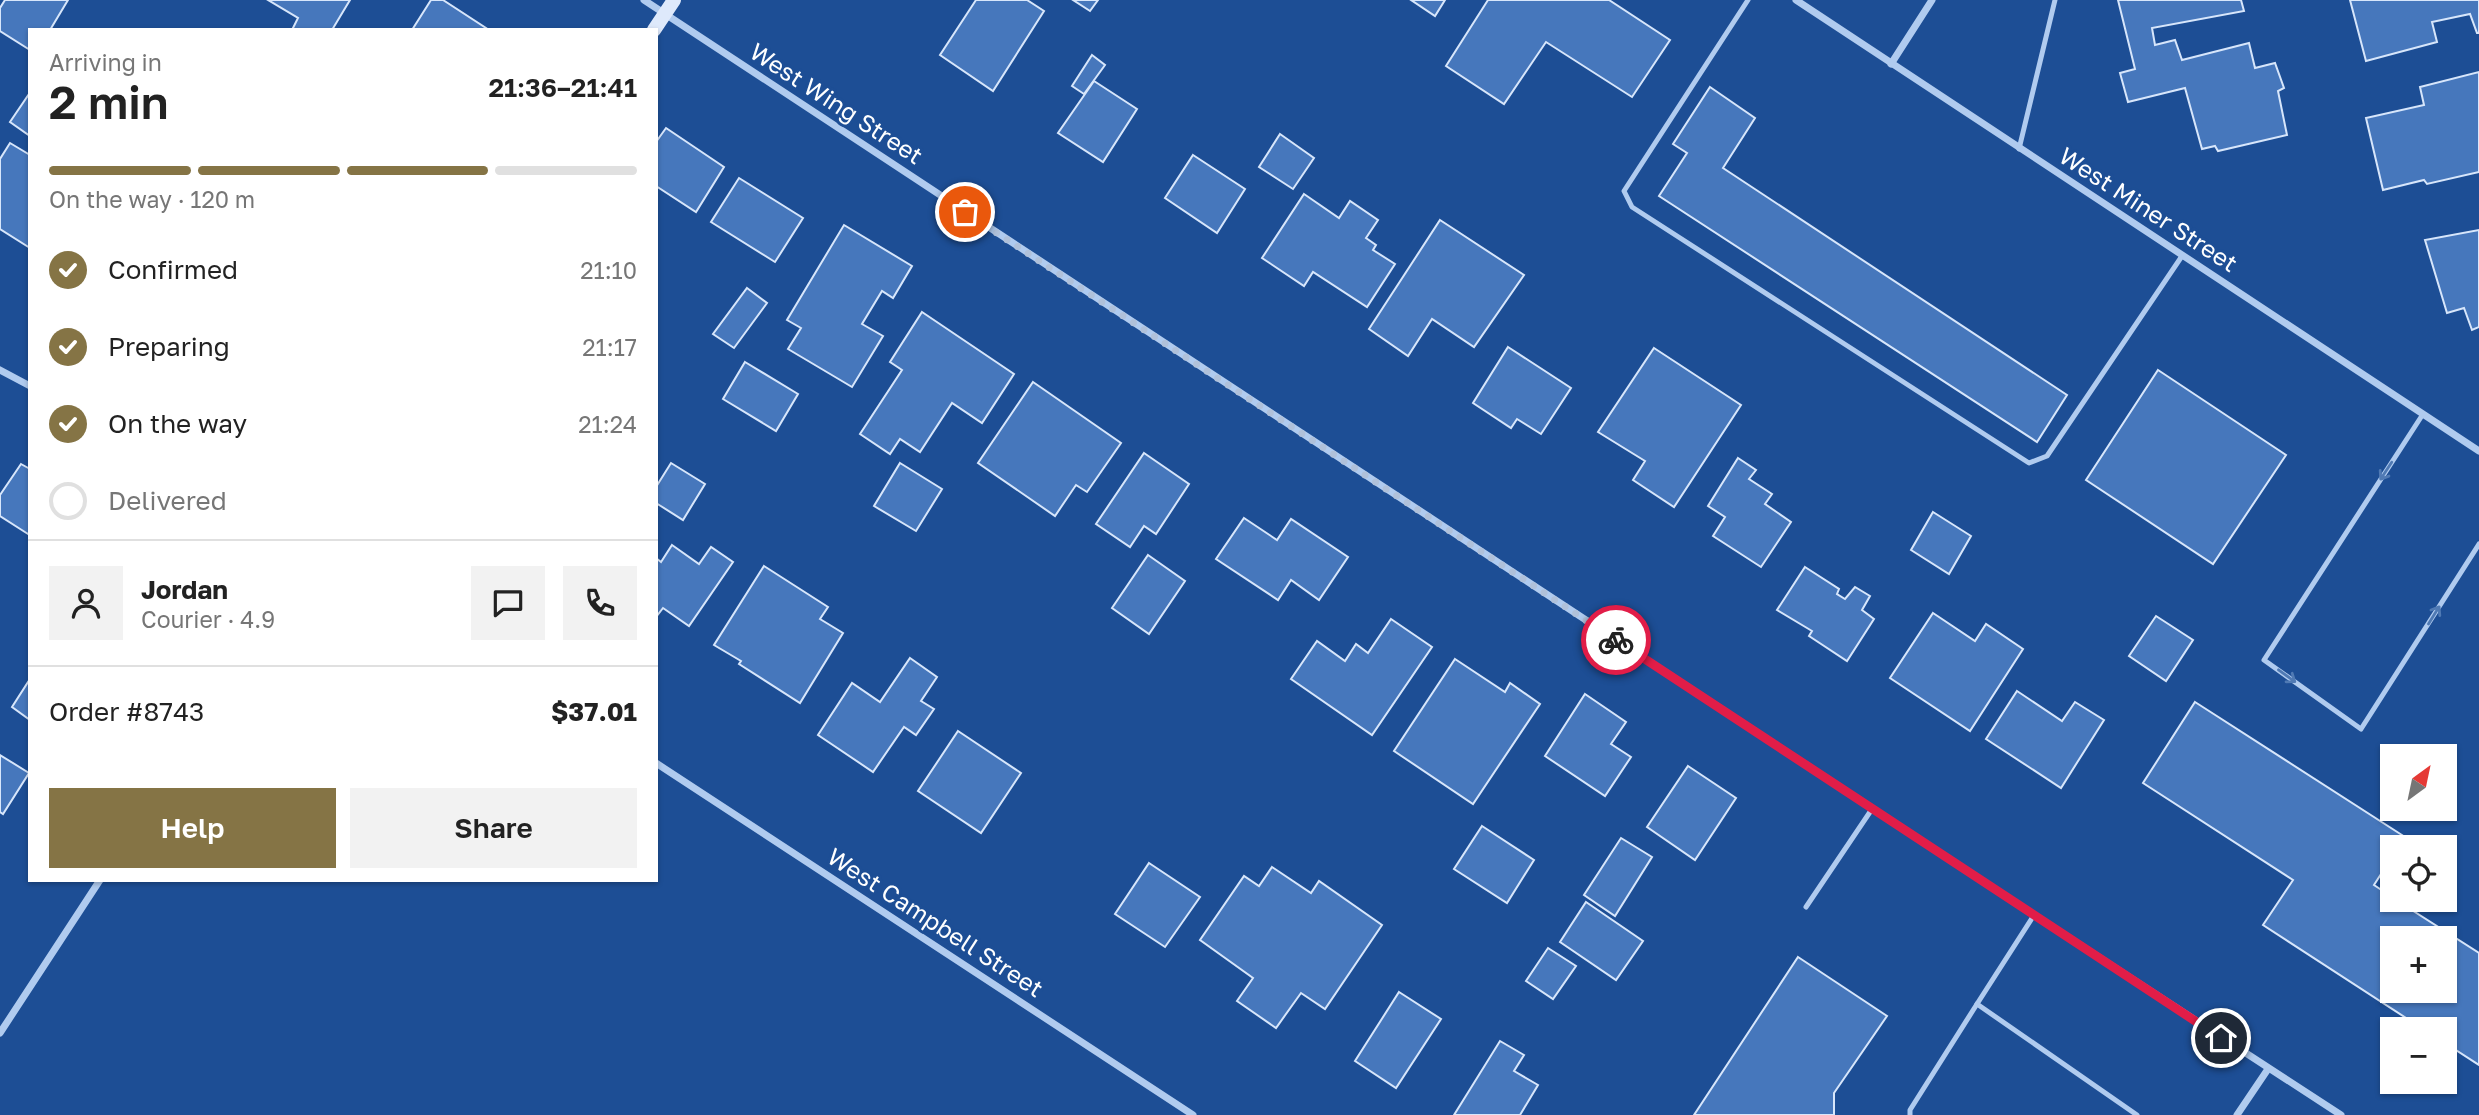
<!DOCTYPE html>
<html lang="en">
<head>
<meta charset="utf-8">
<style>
  :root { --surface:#fff; --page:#f2f2f2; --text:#222; --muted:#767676; --line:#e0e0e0; --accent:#857445 }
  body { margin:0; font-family:"Golos Text",sans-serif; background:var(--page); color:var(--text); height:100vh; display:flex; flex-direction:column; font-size:26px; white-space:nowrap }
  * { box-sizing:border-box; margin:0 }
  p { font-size:23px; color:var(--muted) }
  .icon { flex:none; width:38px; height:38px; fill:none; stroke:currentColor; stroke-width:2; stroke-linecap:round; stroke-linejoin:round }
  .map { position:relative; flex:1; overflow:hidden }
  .sheet { position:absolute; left:28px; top:28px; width:630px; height:854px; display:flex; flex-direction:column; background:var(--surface); border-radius:0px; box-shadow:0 2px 5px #0004 }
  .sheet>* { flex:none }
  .needle { width:46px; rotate:33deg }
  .buttons { position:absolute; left:2380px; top:744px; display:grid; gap:14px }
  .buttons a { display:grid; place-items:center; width:77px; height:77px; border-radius:0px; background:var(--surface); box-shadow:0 2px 5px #0004; font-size:35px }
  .pin { position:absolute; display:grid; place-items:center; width:60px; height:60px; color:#fff; margin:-30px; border:4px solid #fff; border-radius:50%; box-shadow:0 2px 7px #0007 }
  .courier { position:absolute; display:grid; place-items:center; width:70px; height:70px; margin:-35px; border:5px solid #e11d48; border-radius:50%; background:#fff; color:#222; box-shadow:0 2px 9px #0007 }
  .headline em { font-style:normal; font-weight:600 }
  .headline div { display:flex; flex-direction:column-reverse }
  .headline { display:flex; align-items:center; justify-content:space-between; height:119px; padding:0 21px }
  h1 { font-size:46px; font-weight:600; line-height:52px }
  .bar { display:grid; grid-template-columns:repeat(4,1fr); gap:10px 7px; align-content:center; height:84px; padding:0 21px }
  .bar i { height:9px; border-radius:5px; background:var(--line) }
  .bar .active { background:var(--accent) }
  .bar p { grid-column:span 4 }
  .line { display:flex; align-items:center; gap:18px; padding:0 21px; border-top:2px solid var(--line) }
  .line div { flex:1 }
  .round { display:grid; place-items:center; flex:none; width:74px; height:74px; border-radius:0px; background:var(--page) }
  ol { padding:0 21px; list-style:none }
  li { display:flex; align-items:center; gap:21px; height:77px }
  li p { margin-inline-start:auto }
  li .icon { padding:7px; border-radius:50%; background:var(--accent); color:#fff; stroke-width:4 }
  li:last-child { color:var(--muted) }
  li i { width:38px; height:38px; border:4px solid var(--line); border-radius:50% }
  .button { display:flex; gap:14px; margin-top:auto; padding:14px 21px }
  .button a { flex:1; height:80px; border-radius:0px; background:var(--accent); color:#fff; font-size:28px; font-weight:600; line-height:80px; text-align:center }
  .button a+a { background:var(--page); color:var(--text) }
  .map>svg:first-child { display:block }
  .building { fill:#4677bc; stroke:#d7e6fb; stroke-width:2; fill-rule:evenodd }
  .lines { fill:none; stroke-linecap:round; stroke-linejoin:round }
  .lane { stroke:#b0cbef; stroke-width:5 }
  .street { stroke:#b0cbef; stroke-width:7 }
  .secondary { stroke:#dee9fb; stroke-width:14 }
  .oneway { stroke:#507ab4 }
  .done { stroke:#b0c1da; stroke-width:7; stroke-dasharray:0 12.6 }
  .route { stroke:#e11d48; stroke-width:9 }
  .labels { text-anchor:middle; stroke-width:6; stroke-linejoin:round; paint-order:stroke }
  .street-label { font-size:24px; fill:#fff; stroke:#1d4e95 }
</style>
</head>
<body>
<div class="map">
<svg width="2479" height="1115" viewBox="0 0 2479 1115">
  <rect width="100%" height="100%" fill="#1d4e95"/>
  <g class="building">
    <path d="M5,0H68L50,30H30V50L0,31V8Z"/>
    <path d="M268,0H350L332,30H292L298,18Z"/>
    <path d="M431,0H443L489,30H412Z"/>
    <path d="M976,0H1027L1044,11L993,91L940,55Z"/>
    <path d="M1073,0H1098L1090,11Z"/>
    <path d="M1411,0H1445L1435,16Z"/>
    <path d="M1488,0H1609L1670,40L1632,97L1546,42L1504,104L1446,66Z"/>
    <path d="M2118,0H2241L2244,11L2152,28L2155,45L2175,40L2182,60L2249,43L2255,68L2275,63L2284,88L2278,91L2287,135L2218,151L2215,146L2202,149L2185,88L2128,102L2120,73L2135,69Z"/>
    <path d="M2350,0H2479V33H2477L2470,14L2432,22L2437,42L2366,61Z"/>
    <path d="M1092,55L1105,65L1084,94L1072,86Z"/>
    <path d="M2479,72V172L2427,184L2424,180L2383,190L2366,118L2424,105L2420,87Z"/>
    <path d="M1094,81L1137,109L1103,162L1058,133Z"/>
    <path d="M1710,87L1755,118L1723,168L2067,395L2037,442L1659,196L1687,153L1673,144Z"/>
    <path d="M29,94H30V136L10,122Z"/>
    <path d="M666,128L724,167L696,212L656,186V142Z"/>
    <path d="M1280,134L1314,158L1293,189L1259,167Z"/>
    <path d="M10,143L30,155V248L0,229V159Z"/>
    <path d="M1193,155L1245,189L1217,233L1165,198Z"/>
    <path d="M739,178L803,218L775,262L711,222Z"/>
    <path d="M1304,194L1339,218L1350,201L1378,220L1366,238L1376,245L1373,250L1395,264L1367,307L1313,272L1304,286L1262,258Z"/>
    <path d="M1440,220L1524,275L1474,347L1432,319L1408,356L1369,329Z"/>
    <path d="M844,225L912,266L893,298L882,291L862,324L883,336L852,387L788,349L801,328L787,320Z"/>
    <path d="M2479,230V327L2472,330L2464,308L2447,313L2425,240Z"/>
    <path d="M747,288L767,303L734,348L713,334Z"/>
    <path d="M922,312L1014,374L982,423L952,403L920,452L900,439L890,454L860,434L902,370L890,362Z"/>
    <path d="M1508,347L1571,388L1541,434L1517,419L1511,428L1473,403Z"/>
    <path d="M1654,348L1741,405L1674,507L1633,480L1645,461L1598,432Z"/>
    <path d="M745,362L798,394L776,431L723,399Z"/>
    <path d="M2158,370L2286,455L2213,564L2086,480Z"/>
    <path d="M1033,382L1121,443L1087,492L1076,485L1055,516L978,463Z"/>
    <path d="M1144,453L1189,484L1156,534L1144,526L1130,547L1096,524Z"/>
    <path d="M1738,458L1756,470L1749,479L1772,494L1765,504L1791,522L1761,567L1713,536L1725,517L1708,506Z"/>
    <path d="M671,463L705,484L683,520L656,503V487Z"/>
    <path d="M900,463L942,489L916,531L874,506Z"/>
    <path d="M21,464L30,469V531L28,534L0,516V495Z"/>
    <path d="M1933,512L1971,536L1949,574L1911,550Z"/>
    <path d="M1244,518L1277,540L1291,519L1348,557L1319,600L1291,580L1278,600L1216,559Z"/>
    <path d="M672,545L699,564L711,547L733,562L689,626L663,608L656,617V558L661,562Z"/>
    <path d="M1148,555L1185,581L1149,634L1112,608Z"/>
    <path d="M764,566L828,607L820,619L843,633L800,703L739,664L741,661L714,645Z"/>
    <path d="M1805,567L1839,589L1837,594L1845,599L1855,587L1870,596L1862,610L1874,619L1847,661L1809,636L1812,631L1777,610Z"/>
    <path d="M1933,613L1975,641L1986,624L2023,649L1970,731L1890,678Z"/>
    <path d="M2156,616L2193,640L2166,681L2129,656Z"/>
    <path d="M1391,619L1432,647L1372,735L1291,679L1317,641L1345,661L1356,644L1368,653Z"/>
    <path d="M910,658L937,677L921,701L934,709L916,735L904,727L873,772L818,735L852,683L880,702Z"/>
    <path d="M1455,659L1505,692L1510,683L1540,704L1473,804L1394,751Z"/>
    <path d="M30,679V720L12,707Z"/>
    <path d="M2017,691L2062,721L2075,702L2104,720L2061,788L1986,739Z"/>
    <path d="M1585,694L1626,722L1611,744L1631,757L1605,796L1545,756Z"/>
    <path d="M2195,702L2405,837L2399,847H2392V857L2374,885L2392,897V900H2396L2479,953V1065L2445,1043V1029H2423L2263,925L2293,880L2143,783ZM2392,938H2445V990H2392Z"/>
    <path d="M958,731L1021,773L981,833L918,791Z"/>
    <path d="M0,755L29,773L3,814L0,812Z"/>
    <path d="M1688,766L1736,798L1695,860L1647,827Z"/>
    <path d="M1482,826L1534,860L1507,903L1454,869Z"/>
    <path d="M1621,838L1652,857L1615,916L1584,895Z"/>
    <path d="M1149,863L1200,897L1165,947L1115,914Z"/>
    <path d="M1272,867L1311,893L1319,881L1382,925L1325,1009L1301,993L1276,1028L1237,1001L1253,978L1200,940L1244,876L1259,886Z"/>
    <path d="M1586,902L1643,941L1616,980L1560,942Z"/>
    <path d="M1548,948L1576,966L1553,999L1526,981Z"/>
    <path d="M1798,957L1887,1016L1834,1093V1115H1694Z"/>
    <path d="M1399,992L1441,1019L1396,1088L1355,1061Z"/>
    <path d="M1500,1041L1524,1055L1514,1071L1538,1085L1520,1115H1454Z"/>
  </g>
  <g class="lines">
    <g class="lane">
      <path d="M1748,0L1624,191L1632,207L2029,463L2047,456L2182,256"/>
      <path d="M2019,149L2055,0"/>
      <path d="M2423,414L2264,660L2361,729L2479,544"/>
      <path d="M1806,907L1872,809"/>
      <path d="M1977,1004L2034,915"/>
      <path d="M1910,1115V1110L1977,1004L2137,1115"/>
    </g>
    <g class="street">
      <path d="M644,0L2034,915L2341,1115"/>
      <path d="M1796,0L2479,451"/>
      <path d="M1891,64L1932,0"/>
      <path d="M0,370L30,386"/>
      <path d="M656,763L1193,1115"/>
      <path d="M0,1033L100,880"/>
      <path d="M2237,1115L2268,1069"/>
    </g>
    <path class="secondary" d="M654,30L674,0"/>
  </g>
  <defs><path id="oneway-shaft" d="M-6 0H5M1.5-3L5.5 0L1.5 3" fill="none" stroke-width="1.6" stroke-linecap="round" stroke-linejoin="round" transform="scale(1.75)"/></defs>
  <g class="oneway">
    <use href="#oneway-shaft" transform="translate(2386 471) rotate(123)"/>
    <use href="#oneway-shaft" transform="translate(2434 615) rotate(-58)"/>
    <use href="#oneway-shaft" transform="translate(2287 676) rotate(36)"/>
  </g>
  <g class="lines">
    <path class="done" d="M965,212L1616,640"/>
    <path class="route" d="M1616,640L2221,1038"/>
  </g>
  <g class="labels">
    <g class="street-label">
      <text transform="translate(836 104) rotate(33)" y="8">West Wing Street</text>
      <text transform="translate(2148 210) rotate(33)" y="8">West Miner Street</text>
      <text transform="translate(935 923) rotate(33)" y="8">West Campbell Street</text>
    </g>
  </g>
</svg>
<div class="buttons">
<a><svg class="needle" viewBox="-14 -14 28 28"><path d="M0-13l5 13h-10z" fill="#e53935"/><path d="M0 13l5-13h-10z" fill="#767676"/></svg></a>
<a><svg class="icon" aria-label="locate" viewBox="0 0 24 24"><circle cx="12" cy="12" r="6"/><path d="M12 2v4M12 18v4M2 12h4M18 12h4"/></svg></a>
<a>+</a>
<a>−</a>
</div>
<div class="pin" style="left:965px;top:212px;background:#ea580c"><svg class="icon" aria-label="bag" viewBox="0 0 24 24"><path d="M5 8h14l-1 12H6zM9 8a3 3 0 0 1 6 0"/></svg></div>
<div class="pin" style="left:2221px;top:1038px;background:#1f2937"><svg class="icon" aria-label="home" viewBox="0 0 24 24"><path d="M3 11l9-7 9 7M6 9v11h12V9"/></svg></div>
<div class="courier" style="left:1616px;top:640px"><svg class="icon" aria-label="bike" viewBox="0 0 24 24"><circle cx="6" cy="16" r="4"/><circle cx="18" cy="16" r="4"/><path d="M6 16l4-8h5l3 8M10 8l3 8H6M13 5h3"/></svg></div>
<section class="sheet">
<div class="headline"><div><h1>2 min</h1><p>Arriving in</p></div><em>21:36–21:41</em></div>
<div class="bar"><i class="active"></i><i class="active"></i><i class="active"></i><i></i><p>On the way · 120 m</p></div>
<ol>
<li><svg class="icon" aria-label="check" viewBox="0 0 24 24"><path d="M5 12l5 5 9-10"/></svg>Confirmed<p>21:10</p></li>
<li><svg class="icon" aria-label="check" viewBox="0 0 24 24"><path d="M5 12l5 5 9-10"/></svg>Preparing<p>21:17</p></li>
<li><svg class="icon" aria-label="check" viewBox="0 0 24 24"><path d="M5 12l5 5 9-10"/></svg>On the way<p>21:24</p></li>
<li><i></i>Delivered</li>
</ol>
<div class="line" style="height:126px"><a class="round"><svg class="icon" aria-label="person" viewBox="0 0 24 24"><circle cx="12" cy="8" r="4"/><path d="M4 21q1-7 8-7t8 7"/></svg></a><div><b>Jordan</b><p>Courier · 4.9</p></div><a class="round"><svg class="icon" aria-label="chat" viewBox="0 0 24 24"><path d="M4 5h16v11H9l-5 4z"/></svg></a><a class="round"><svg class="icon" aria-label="phone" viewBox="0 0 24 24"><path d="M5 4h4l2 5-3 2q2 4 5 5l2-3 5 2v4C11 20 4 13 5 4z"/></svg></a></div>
<div class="line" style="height:91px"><div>Order #8743</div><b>$37.01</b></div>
<div class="button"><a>Help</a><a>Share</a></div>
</section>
</div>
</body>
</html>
